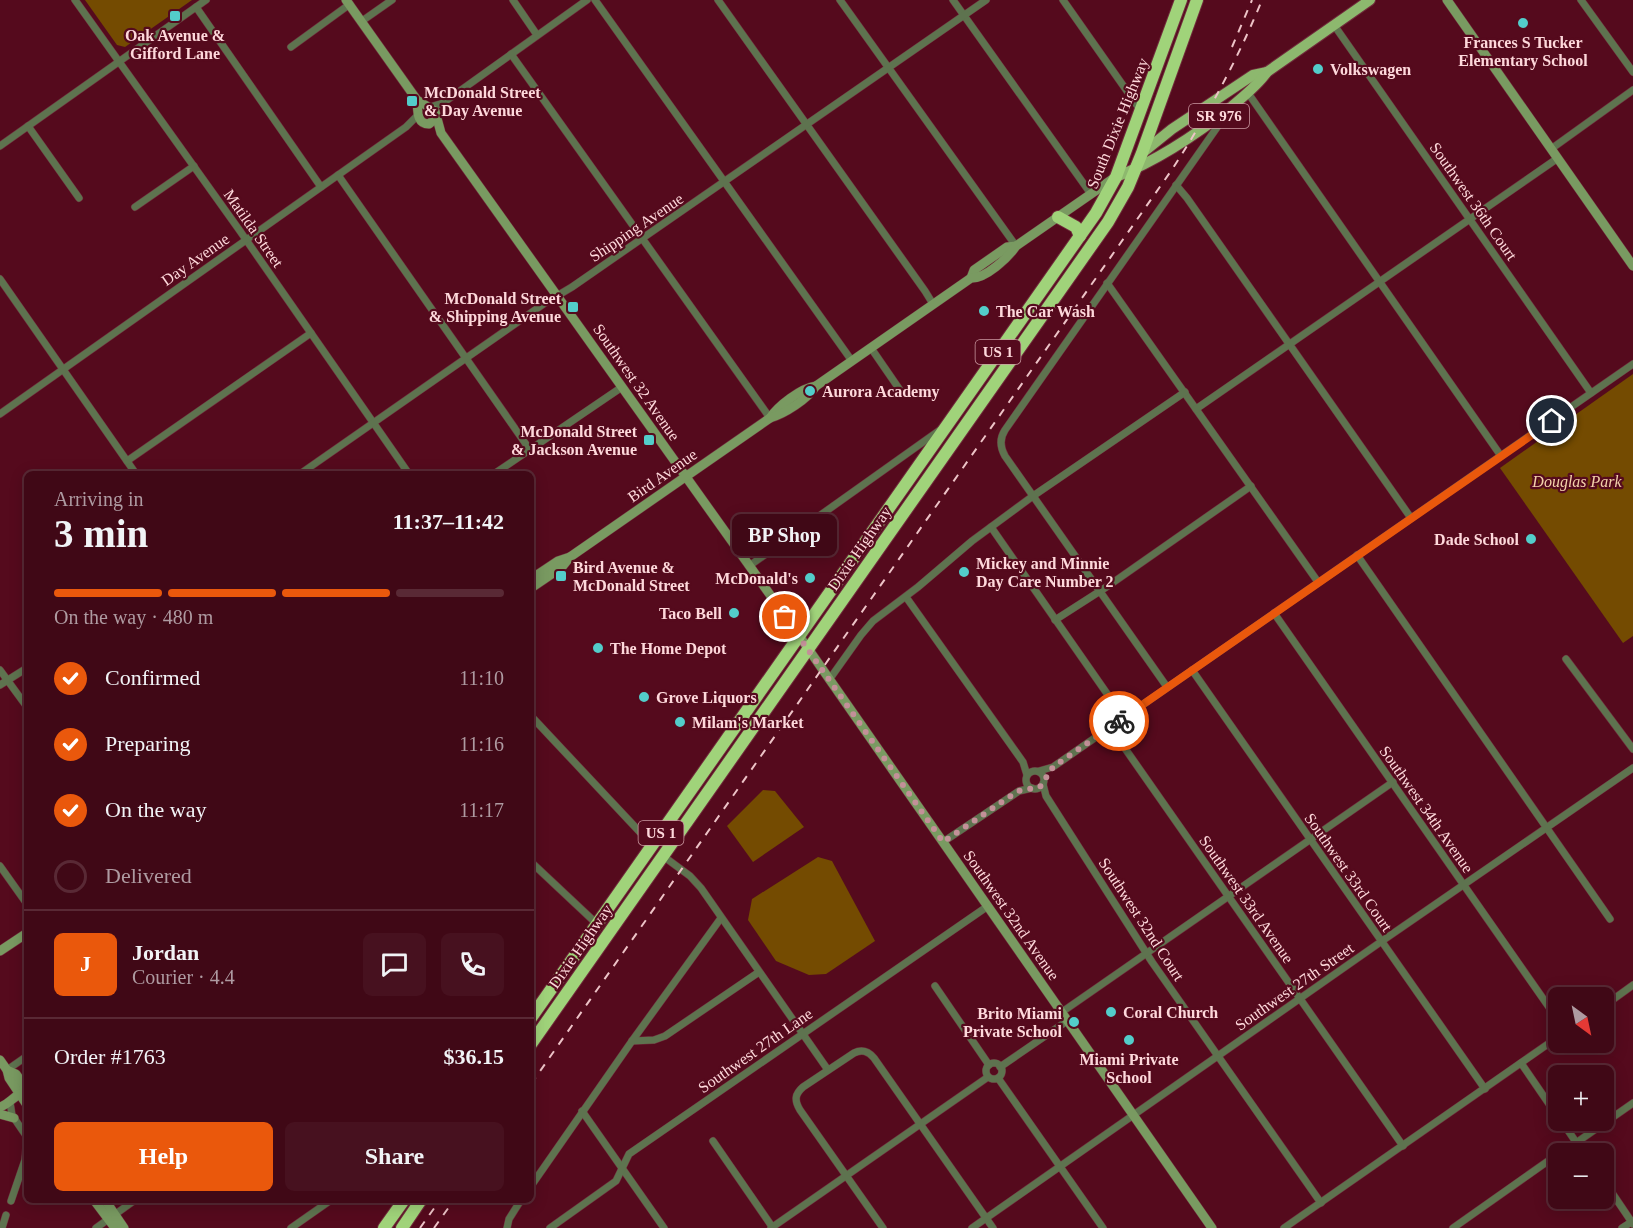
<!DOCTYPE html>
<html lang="en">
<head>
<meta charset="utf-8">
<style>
  :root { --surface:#400816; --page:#47111f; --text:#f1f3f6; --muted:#ae9aa1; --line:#592935; --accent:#ea580c }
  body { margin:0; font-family:"Times New Roman",serif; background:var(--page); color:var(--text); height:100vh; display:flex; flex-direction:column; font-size:22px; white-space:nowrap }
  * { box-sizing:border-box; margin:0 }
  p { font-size:20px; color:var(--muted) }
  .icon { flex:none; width:33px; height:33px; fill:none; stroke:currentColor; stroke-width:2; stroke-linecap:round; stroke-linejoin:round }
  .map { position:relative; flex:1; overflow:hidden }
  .drawer { position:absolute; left:24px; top:471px; width:510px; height:732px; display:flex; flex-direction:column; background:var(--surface); border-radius:9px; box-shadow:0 3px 15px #0003,0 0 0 2px var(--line) }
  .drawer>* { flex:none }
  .needle { width:39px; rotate:147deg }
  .tools { position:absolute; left:1548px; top:987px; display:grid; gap:12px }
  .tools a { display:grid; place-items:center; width:66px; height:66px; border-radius:9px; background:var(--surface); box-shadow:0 3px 15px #0003,0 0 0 2px var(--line); font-size:30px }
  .pin { position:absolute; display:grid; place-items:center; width:51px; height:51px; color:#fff; margin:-26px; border:3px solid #fff; border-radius:50%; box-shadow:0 2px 6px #0007 }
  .courier { position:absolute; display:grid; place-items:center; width:60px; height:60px; margin:-30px; border:4px solid #ea580c; border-radius:50%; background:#fff; color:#222; box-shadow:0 2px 8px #0007 }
  .bubble { position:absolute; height:42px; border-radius:9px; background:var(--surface); box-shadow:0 3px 15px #0003,0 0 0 2px var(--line); font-size:20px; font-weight:700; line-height:42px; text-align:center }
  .overview em { font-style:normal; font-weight:700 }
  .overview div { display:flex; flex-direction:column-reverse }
  .overview { display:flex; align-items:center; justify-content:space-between; height:102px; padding:0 30px }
  h1 { font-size:39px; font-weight:700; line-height:45px }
  .bar { display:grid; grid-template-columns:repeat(4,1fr); gap:9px 6px; align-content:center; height:72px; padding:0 30px }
  .bar i { height:8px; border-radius:4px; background:var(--line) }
  .bar .current { background:var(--accent) }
  .bar p { grid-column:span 4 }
  .line { display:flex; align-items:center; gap:15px; padding:0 30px; border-top:2px solid var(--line) }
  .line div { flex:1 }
  .round { display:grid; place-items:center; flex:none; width:63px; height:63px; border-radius:9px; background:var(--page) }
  ol { padding:0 30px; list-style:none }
  li { display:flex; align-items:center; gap:18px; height:66px }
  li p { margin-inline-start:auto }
  li .icon { padding:6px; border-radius:50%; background:var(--accent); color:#fff; stroke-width:4 }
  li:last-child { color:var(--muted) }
  li i { width:33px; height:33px; border:3px solid var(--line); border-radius:50% }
  .cta { display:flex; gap:12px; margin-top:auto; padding:12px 30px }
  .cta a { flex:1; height:69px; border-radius:9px; background:var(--accent); color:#fff; font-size:24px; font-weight:700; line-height:69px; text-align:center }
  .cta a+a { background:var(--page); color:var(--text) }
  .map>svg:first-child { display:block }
  .green { fill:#744b01 }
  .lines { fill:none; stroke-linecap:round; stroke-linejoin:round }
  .street-casing { stroke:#702b3b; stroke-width:8 }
  .secondary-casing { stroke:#702b3b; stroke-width:10 }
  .primary-casing { stroke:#702b3b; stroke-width:12 }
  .highway-casing { stroke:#702b3b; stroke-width:14 }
  .street { stroke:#5e734f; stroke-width:7 }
  .secondary { stroke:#799a61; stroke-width:9 }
  .primary { stroke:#8db86e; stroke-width:10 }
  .highway { stroke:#a0d37a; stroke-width:12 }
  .rail { stroke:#edc3c7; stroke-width:2; stroke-dasharray:8 8; stroke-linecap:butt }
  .done { stroke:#c39098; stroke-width:6; stroke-dasharray:0 10.8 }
  .route { stroke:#ea580c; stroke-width:8 }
  .poi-dot { fill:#53cdca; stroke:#550a1d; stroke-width:2 }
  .labels { text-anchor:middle; stroke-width:4.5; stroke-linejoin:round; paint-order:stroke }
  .shield { fill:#550a1d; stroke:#cb9aa2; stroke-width:1.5 }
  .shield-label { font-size:15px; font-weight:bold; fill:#fed8db }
  .poi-label { font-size:16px; font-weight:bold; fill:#fed8db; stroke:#550a1d; text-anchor:start }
  .street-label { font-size:16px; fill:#fed8db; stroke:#550a1d }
  .park-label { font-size:16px; font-style:italic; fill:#f3d2aa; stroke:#550a1d }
</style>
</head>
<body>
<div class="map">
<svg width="1633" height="1228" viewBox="0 0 1633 1228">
  <rect width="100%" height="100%" fill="#550a1d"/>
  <g class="green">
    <path d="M85,0H192L125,47L117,45Z"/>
    <path d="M1633,374V636L1623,643L1500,468Z"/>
    <path d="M763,790L775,791L804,827L753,862L727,826Z"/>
    <path d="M818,857L832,861L875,941L826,974L809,975L776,961L748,920L752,899Z"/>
  </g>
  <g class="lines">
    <defs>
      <g id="street">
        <path d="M75,0L240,231L409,474"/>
        <path d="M513,0L537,35"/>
        <path d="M595,0L852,361"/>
        <path d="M718,0L925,291L933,304"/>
        <path d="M840,0L1016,246"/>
        <path d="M953,0L1091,194"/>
        <path d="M1063,0L1141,111"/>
        <path d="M1581,0L1633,72"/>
        <path d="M196,7L321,187"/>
        <path d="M362,21L392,0"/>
        <path d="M1334,25L1591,393"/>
        <path d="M291,47L350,4"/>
        <path d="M511,54L770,418"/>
        <path d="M1248,93L1501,456"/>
        <path d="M430,107L443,103L587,0"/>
        <path d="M28,126L79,198"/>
        <path d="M0,146L206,0"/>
        <path d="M1551,149L1633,90"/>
        <path d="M338,175L530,450"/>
        <path d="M1176,185L1187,198L1411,518"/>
        <path d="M135,207L194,166"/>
        <path d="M0,279L136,474"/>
        <path d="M1107,283L1318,582"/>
        <path d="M871,348L902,393"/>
        <path d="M1196,409L1558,158"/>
        <path d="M0,414L406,127L418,115"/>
        <path d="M127,461L311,333"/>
        <path d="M300,474L545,303L572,287L986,0"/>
        <path d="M494,474L622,387"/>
        <path d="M991,527L1124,718"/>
        <path d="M1357,555L1610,919"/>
        <path d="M749,566L940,430"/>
        <path d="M906,597L1023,762L1027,775"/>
        <path d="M1274,613L1558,1020"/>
        <path d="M1055,620L1108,586L1251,486"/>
        <path d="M1566,659L1633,749"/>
        <path d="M0,670L27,707"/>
        <path d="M1192,670L1485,1089"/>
        <path d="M829,680L861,635L873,621L918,587L972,541L1033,496L1185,392"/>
        <path d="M0,685L27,668"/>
        <path d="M1167,687L1005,456C1000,447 999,439 1005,430L1218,126L1223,116"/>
        <path d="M531,716L652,845"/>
        <path d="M1110,727L1403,1146"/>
        <path d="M1039,771L1053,767L1633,364"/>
        <circle cx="1035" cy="780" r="9"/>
        <path d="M1043,784L1046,796L1152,962L1321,1203"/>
        <path d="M943,842L1019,791L1032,788"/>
        <path d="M663,856L690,876L701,888L828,1070"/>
        <path d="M531,862L597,924"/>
        <path d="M0,866L27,904"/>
        <path d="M935,986L989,1065"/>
        <path d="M1604,1006L1633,985"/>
        <path d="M1062,1012L1393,782"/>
        <path d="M632,1041L654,1040L665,1036L759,972"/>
        <path d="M1521,1063L1558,1117"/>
        <circle cx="994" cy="1071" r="8"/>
        <path d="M1000,1067L1067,1021"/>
        <path d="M7,1070L27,1056"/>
        <path d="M998,1078L1103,1228"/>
        <path d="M10,1102L12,1115L27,1137"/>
        <path d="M582,1111L664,1228"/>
        <path d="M1561,1120L1584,1154"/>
        <path d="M713,1141L773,1228"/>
        <path d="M1560,1154L1633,1103"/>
        <path d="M1604,1181L1633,1224"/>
        <path d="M531,1186L632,1041L721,918"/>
        <path d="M11,1201L25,1160L27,1136"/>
        <path d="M2,1228L6,1215"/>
        <path d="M96,1228L135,1200"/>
        <path d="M291,1228L331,1200"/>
        <path d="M507,1228L509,1219L521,1200"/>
        <path d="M550,1228L616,1181L629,1154L988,906"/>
        <path d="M771,1228L988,1077"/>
        <path d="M883,1228L800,1110C794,1100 795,1094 803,1087L854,1053C862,1049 868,1051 874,1058L993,1228"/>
        <path d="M972,1228L1382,941L1633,768"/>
        <path d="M1284,1228L1558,1037"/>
        <path d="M1453,1228L1558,1154"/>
        <path d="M1622,1228L1633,1221"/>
      </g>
      <g id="secondary">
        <path d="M346,0L417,100L435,111L441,133L793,627L1212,1228"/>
        <path d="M1447,0L1633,266"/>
        <path d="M417,100C418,110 416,124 429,124L436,118"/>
        <path d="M971,278L974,270L1007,247L1016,246"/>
        <path d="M770,418C778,406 801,388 816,386"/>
        <path d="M531,579L558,561L570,557L770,418C784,414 808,399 816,386L971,278C985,279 1008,258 1016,246L1114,178"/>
        <path d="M531,588L562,567L570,557"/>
        <path d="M0,951L27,933"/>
        <path d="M0,1060L7,1070L9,1078L27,1105"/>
        <path d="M7,1070L16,1074L27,1090"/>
        <path d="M0,1107C10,1104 14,1095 23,1093"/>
        <path d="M0,1114L14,1118"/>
        <path d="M94,1200L115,1228"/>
        <path d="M105,1200L124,1228"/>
      </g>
      <g id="primary">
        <path d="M1141,154L1172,129L1253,75L1267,72"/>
        <path d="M1116,177C1158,160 1196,135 1231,107C1244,96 1257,86 1267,72L1370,0"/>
      </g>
      <g id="highway">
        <path d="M1058,217L1076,227L1080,236"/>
        <path d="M531,1018L1096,213L1116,177L1181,0"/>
        <path d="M531,1044L1108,222L1128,187L1142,153L1197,0"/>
        <path d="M384,1228L404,1200"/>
        <path d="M402,1228L421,1200"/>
      </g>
    </defs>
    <use href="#street" class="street-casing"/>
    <use href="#secondary" class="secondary-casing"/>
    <use href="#primary" class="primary-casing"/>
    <use href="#highway" class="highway-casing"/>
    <use href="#street" class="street"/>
    <use href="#secondary" class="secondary"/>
    <use href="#primary" class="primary"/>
    <use href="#highway" class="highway"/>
    <g class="rail">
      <path d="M1232,47L1252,0"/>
      <path d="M531,1084L1171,171C1207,116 1237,61 1262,0"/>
      <path d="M420,1228L440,1200"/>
      <path d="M434,1228L454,1200"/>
    </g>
  </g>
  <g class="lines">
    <path class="done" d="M785,617L943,842L1018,791L1040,787L1053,767L1119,721"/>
    <path class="route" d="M1119,721L1552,421"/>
  </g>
  <g class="poi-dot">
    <rect x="169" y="10" width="12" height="12" rx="3"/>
    <circle cx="1523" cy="23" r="6"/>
    <circle cx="1318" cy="69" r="6"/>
    <rect x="406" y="95" width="12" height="12" rx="3"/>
    <rect x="567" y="301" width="12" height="12" rx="3"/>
    <circle cx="984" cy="311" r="6"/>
    <circle cx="810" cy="391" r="6"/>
    <rect x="643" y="434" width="12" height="12" rx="3"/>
    <circle cx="1531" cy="539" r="6"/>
    <circle cx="964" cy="572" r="6"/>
    <rect x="555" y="570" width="12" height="12" rx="3"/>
    <circle cx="810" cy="578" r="6"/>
    <circle cx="734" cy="613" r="6"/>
    <circle cx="598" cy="648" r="6"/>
    <circle cx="644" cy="697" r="6"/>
    <circle cx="680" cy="722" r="6"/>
    <circle cx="1111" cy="1012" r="6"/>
    <circle cx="1074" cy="1022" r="6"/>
    <circle cx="1129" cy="1040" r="6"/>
  </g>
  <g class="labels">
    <g class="shield">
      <rect x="1189" y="104" width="60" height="24" rx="4.5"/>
      <rect x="975.5" y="340" width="45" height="24" rx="4.5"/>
      <rect x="638.5" y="821" width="45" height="24" rx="4.5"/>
    </g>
    <g class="shield-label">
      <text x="1219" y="121">SR 976</text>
      <text x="998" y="357">US 1</text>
      <text x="661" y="838">US 1</text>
    </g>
    <g class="poi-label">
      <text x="175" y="41" text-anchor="middle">Oak Avenue &amp;<tspan x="175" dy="18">Gifford Lane</tspan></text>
      <text x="1523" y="48" text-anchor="middle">Frances S Tucker<tspan x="1523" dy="18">Elementary School</tspan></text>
      <text x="1330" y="75">Volkswagen</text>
      <text x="424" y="98">McDonald Street<tspan x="424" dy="18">&amp; Day Avenue</tspan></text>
      <text x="561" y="304" text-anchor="end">McDonald Street<tspan x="561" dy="18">&amp; Shipping Avenue</tspan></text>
      <text x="996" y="317">The Car Wash</text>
      <text x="822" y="397">Aurora Academy</text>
      <text x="637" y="437" text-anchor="end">McDonald Street<tspan x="637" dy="18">&amp; Jackson Avenue</tspan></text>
      <text x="1519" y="545" text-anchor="end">Dade School</text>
      <text x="976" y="569">Mickey and Minnie<tspan x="976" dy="18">Day Care Number 2</tspan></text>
      <text x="573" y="573">Bird Avenue &amp;<tspan x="573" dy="18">McDonald Street</tspan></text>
      <text x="798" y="584" text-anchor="end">McDonald's</text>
      <text x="722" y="619" text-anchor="end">Taco Bell</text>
      <text x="610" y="654">The Home Depot</text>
      <text x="656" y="703">Grove Liquors</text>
      <text x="692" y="728">Milam's Market</text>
      <text x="1123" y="1018">Coral Church</text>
      <text x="1062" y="1019" text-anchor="end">Brito Miami<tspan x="1062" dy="18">Private School</tspan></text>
      <text x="1129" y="1065" text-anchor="middle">Miami Private<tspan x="1129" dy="18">School</tspan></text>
    </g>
    <g class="street-label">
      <text transform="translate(1117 123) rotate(-68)" y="6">South Dixie Highway</text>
      <text transform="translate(1474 201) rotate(55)" y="6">Southwest 36th Court</text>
      <text transform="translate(636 227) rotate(-34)" y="6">Shipping Avenue</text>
      <text transform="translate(254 228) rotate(55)" y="6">Matilda Street</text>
      <text transform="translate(195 259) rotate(-35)" y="6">Day Avenue</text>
      <text transform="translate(637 382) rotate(55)" y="6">Southwest 32 Avenue</text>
      <text transform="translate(662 475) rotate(-35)" y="6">Bird Avenue</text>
      <text transform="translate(859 548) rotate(-55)" y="6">Dixie Highway</text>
      <text transform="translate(1427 809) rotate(55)" y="6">Southwest 34th Avenue</text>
      <text transform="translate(1349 872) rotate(55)" y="6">Southwest 33rd Court</text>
      <text transform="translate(1247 899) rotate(55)" y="6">Southwest 33rd Avenue</text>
      <text transform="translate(1012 915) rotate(55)" y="6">Southwest 32nd Avenue</text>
      <text transform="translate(1142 919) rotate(57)" y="6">Southwest 32nd Court</text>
      <text transform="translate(580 946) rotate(-55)" y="6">Dixie Highway</text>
      <text transform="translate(1294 986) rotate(-35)" y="6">Southwest 27th Street</text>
      <text transform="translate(755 1050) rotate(-35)" y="6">Southwest 27th Lane</text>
    </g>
    <g class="park-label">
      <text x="1577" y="487">Douglas Park</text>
    </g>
  </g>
</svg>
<div class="tools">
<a><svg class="needle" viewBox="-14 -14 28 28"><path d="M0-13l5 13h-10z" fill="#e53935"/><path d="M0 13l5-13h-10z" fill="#ae9aa1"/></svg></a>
<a>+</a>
<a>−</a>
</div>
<div class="pin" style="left:785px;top:617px;background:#ea580c"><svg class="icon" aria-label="bag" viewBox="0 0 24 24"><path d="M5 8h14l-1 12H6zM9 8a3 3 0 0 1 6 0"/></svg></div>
<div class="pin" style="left:1552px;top:421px;background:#1f2937"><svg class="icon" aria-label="home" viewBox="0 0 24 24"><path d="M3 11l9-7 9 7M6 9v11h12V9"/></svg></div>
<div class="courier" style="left:1119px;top:721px"><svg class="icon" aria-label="bike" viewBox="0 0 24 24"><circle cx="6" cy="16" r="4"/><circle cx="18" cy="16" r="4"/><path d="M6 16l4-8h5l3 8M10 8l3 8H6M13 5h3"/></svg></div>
<div class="bubble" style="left:732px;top:514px;width:105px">BP Shop</div>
<section class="drawer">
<div class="overview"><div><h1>3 min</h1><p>Arriving in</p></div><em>11:37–11:42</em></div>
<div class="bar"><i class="current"></i><i class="current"></i><i class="current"></i><i></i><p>On the way · 480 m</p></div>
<ol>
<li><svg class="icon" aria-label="check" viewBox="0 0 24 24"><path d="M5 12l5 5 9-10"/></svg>Confirmed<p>11:10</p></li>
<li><svg class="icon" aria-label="check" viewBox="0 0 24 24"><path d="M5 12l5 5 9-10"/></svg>Preparing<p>11:16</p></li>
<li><svg class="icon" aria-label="check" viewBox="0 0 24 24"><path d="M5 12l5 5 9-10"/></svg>On the way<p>11:17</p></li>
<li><i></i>Delivered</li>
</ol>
<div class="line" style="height:108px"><b class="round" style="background:var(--accent);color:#fff">J</b><div><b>Jordan</b><p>Courier · 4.4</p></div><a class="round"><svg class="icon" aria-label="chat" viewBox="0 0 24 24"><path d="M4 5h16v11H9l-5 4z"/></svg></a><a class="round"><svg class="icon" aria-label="phone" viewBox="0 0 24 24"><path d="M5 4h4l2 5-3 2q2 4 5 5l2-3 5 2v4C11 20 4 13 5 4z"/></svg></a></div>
<div class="line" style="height:78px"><div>Order #1763</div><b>$36.15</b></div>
<div class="cta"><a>Help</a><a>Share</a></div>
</section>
</div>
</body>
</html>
